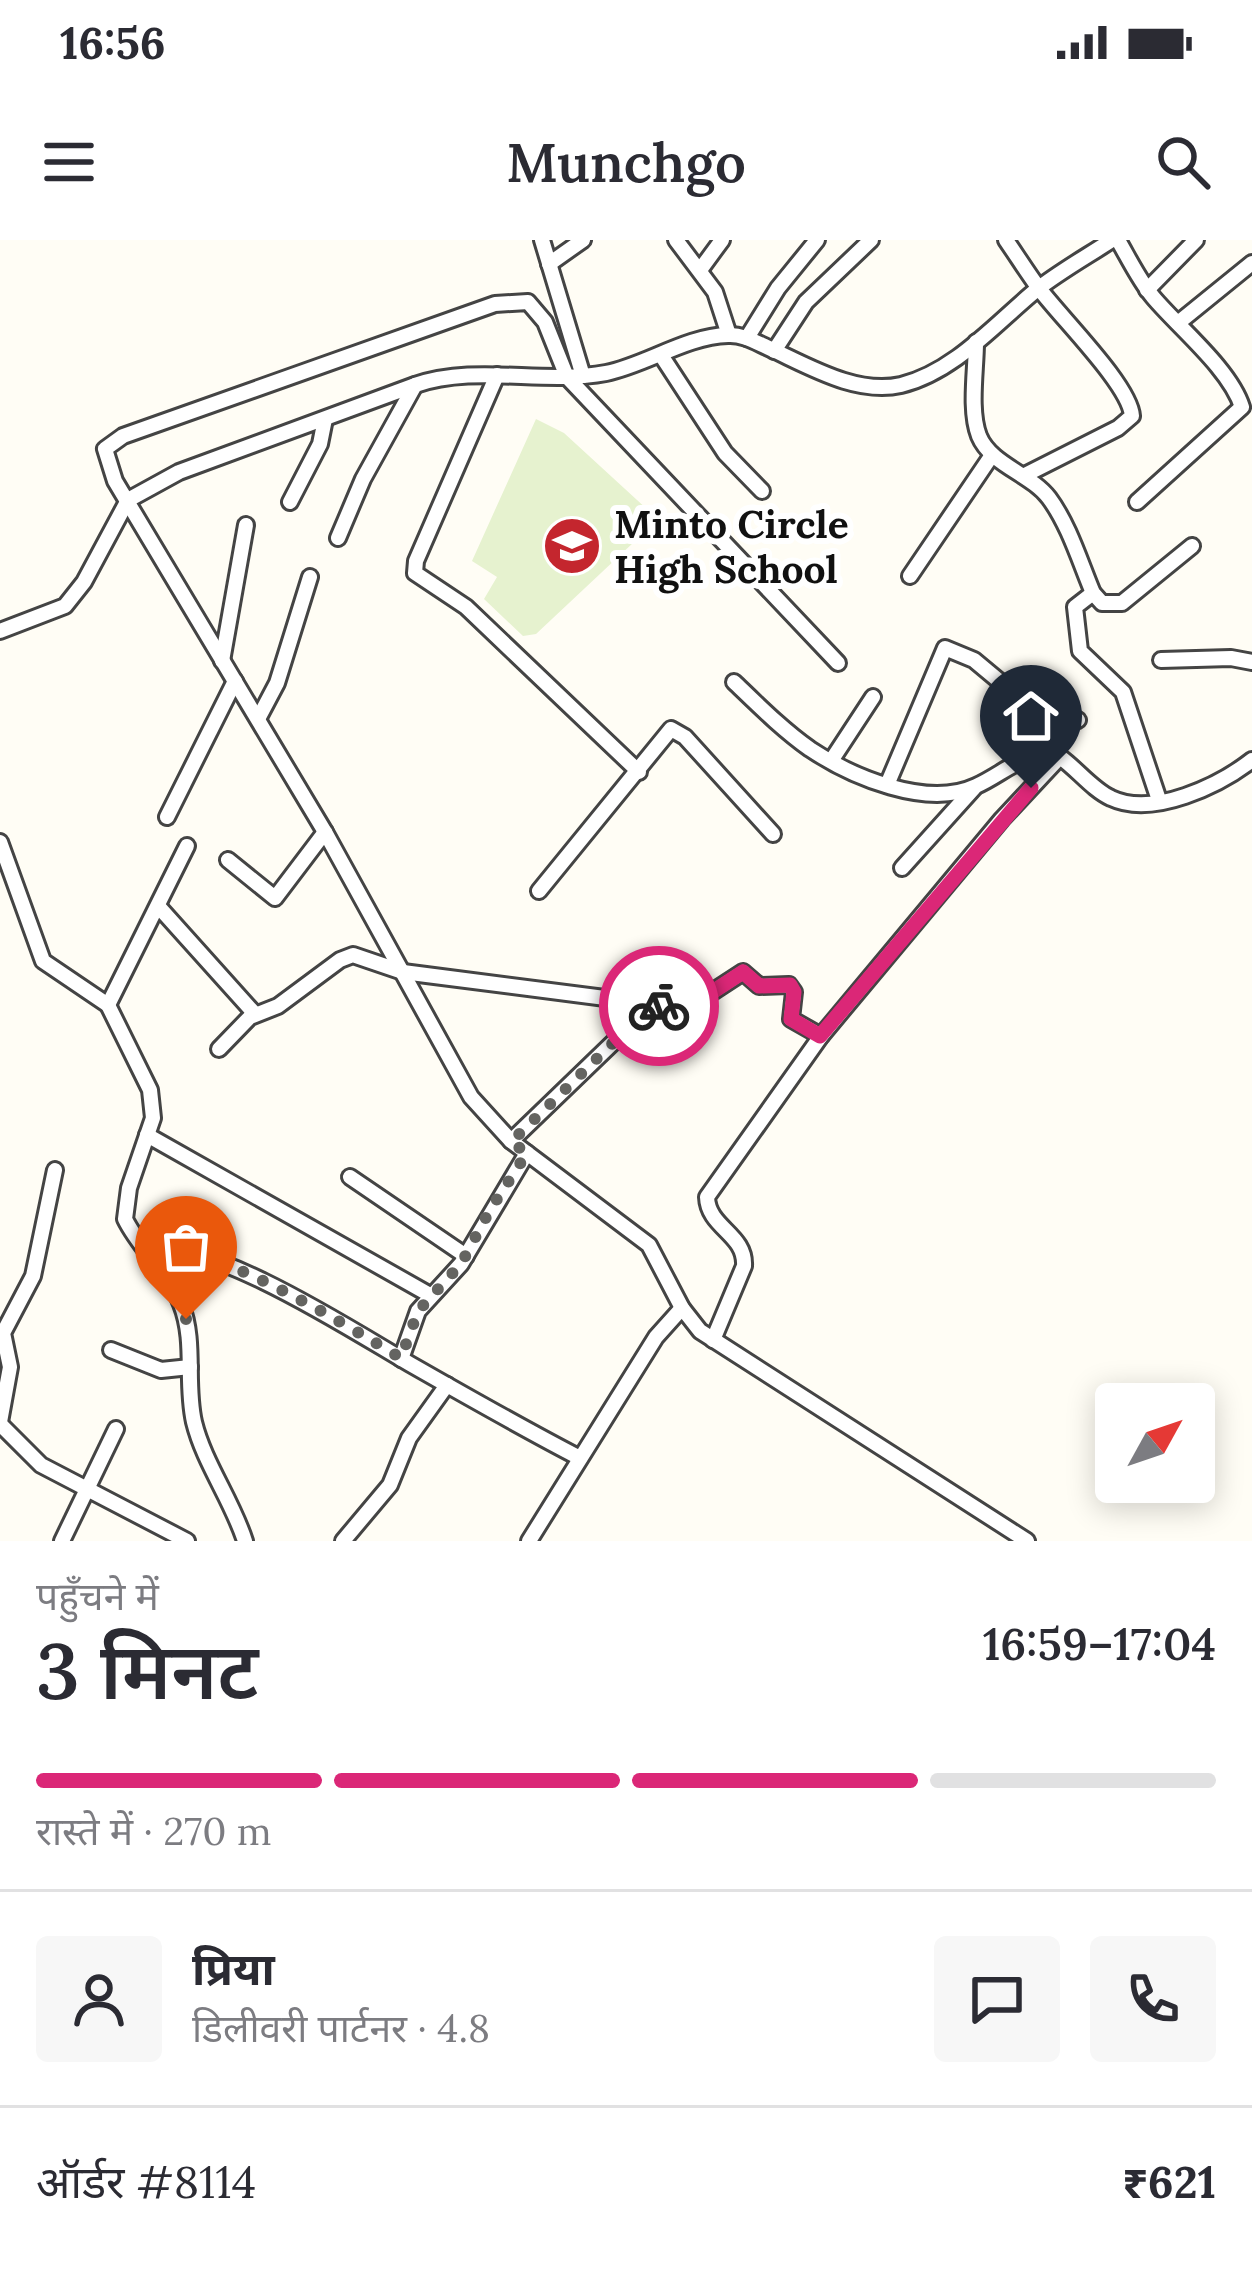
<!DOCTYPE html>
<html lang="hi">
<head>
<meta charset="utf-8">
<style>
  :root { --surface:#fff; --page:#f7f7f7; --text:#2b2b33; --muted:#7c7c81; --line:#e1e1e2; --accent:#db2777 }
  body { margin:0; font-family:Lora,"Noto Sans Devanagari",serif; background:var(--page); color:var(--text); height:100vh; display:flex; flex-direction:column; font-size:45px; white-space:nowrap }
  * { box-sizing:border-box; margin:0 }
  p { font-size:39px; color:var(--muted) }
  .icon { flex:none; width:66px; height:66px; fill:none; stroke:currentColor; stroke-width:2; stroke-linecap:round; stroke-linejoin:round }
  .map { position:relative; height:1301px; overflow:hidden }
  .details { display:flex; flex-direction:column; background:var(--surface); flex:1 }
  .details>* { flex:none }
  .needle { width:78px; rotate:50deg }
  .controls { position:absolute; left:1095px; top:1143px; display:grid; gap:24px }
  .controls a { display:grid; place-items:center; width:120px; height:120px; border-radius:12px; background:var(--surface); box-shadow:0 6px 30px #0003; font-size:60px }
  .pin { position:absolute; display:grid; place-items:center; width:102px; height:102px; color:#fff; margin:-123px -51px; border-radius:50% 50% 50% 0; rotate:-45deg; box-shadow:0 0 12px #0007 }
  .pin .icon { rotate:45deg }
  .courier { position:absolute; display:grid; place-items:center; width:120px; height:120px; margin:-60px; border:9px solid #db2777; border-radius:50%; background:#fff; color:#222; box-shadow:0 3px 15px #0007 }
  .overview em { font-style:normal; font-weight:600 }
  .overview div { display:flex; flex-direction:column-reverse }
  .overview { display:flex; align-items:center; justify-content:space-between; height:204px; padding:0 36px }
  h1 { font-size:78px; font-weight:600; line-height:90px }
  .bar { display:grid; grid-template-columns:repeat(4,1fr); gap:18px 12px; align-content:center; height:144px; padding:0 36px }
  .bar i { height:15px; border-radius:9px; background:var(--line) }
  .bar .active { background:var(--accent) }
  .bar p { grid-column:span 4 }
  .line { display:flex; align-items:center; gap:30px; padding:0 36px; border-top:3px solid var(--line) }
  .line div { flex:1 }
  .round { display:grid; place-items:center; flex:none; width:126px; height:126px; border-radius:12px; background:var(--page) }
  .status { display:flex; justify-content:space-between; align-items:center; height:84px; padding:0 60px; background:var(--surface); direction:ltr }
  .status svg { height:33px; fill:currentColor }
  header { display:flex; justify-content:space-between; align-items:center; height:156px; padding:0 36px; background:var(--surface); font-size:54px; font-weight:600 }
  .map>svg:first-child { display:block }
  .pitch { fill:#e6f2cf }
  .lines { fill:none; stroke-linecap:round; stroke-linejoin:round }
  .street-casing { stroke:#444; stroke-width:20 }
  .street { stroke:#fff; stroke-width:14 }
  .done { stroke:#646461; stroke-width:12; stroke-dasharray:0 21.6 }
  .route { stroke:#db2777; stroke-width:15 }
  .labels { text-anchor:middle; stroke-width:12; stroke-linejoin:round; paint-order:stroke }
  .poi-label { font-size:39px; font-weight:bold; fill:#111; stroke:#fff; text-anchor:start }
</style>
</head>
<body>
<div class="status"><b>16:56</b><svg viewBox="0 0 49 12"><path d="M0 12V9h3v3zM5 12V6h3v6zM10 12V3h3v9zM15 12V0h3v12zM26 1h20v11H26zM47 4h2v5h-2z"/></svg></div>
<header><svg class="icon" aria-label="menu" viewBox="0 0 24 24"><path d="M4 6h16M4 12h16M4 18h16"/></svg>Munchgo<svg class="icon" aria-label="search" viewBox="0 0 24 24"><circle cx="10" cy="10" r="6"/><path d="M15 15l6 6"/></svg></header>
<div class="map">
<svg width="1252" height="1301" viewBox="0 0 1252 1301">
  <rect width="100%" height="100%" fill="#fffdf5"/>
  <path class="pitch" d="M536,179L564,193L649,271L650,287L536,394L523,396L484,359L497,337L472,321Z"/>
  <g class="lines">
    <defs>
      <g id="street">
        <path d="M542,0L583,136"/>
        <path d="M676,0L715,52L729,95"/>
        <path d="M1006,0C1017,16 1027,32 1038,47C1059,76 1130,145 1132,176L1118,188L1025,235"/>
        <path d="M1118,0C1129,19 1139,40 1153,57C1179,88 1230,129 1242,167L1137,262"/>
        <path d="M549,24L583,0"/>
        <path d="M700,30L722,0"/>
        <path d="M1147,50L1196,0"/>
        <path d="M1178,83L1252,23"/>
        <path d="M747,98L778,48L817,0"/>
        <path d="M976,102C976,130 969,170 979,196C991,225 1031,234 1049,258C1069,285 1080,322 1093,353L1102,363H1122L1192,306"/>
        <path d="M774,111L806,62L871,0"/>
        <path d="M661,115L725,213L762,251"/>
        <path d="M497,135L416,321L415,333L466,367L639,532"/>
        <path d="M290,262L320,204L325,179"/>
        <path d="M338,298L363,239L415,145"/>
        <path d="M910,336L992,215"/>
        <path d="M1093,353L1075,367L1080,411L1123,452L1159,560"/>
        <path d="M0,391L65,366L84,342L128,260L179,232L415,145C477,124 542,145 606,133C646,125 686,96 728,95C743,94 757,103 771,109C810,127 857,155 901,145C954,132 995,84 1035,51C1059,32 1086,17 1112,0"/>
        <path d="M1161,420L1231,418L1252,422"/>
        <path d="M222,421L246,285"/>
        <path d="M838,423L567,137L545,82L528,62L495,64L123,196L105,209L115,241L325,592L471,857L511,901L649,1005L682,1068L700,1091L1027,1301"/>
        <path d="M734,442C758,465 783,490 810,509C852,537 927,569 976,546C1007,532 1023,510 1060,517"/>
        <path d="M258,479L277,443L310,337"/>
        <path d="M831,521L873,457"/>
        <path d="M887,545L945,408L974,420L1004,445L1078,480"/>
        <path d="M167,577L235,441"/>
        <path d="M0,602L43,721L108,765L150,850L153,878L129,948L125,979C140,1010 168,1031 181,1064C196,1102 185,1142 194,1182C204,1223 232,1260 245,1301"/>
        <path d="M228,620L275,658L325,592"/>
        <path d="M902,628L974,548"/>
        <path d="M539,651L671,489L685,497L773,594"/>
        <path d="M158,666L255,774"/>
        <path d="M108,765L187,606"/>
        <path d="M219,809L250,777L278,766L340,720L353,715L403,732L675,767L697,762L743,732L759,746L789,745L794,752L791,779L821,796"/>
        <path d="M147,895L430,1055"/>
        <path d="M511,901L651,766"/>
        <path d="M350,937L466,1016"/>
        <path d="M143,1003C226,1009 337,1081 410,1124C466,1156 522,1188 580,1218"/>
        <path d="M713,1100L744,1026C746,994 708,988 707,957L821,796L1002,579L1060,517C1077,529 1093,550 1111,558C1153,578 1220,545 1252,520"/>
        <path d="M111,1110L161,1130L190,1127"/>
        <path d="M401,1119L418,1071L461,1024L527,913"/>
        <path d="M0,1182L10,1127L3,1093L33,1036L55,930"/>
        <path d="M0,1184L41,1225L187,1301"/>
        <path d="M62,1301L116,1189"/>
        <path d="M343,1301L390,1245L409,1198L447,1145"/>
        <path d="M529,1301L656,1097L682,1068"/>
      </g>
    </defs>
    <use href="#street" class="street-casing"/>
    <use href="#street" class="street"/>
  </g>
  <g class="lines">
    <path class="done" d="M186,1079L175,1049L142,1003C222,1008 332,1077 401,1118L418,1071L461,1024L490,970L527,913L511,902L651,766H659"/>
    <path class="route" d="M659,766L697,762L743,732L759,746L790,745L794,752L791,779L820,796L1031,548"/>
  </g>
  <defs>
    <symbol id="school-disc" viewBox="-11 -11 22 22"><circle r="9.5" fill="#c4262e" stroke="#fff"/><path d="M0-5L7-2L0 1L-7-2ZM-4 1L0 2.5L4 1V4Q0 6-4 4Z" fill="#fff"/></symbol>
  </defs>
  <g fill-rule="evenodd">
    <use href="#school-disc" x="539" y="273" width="66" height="66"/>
  </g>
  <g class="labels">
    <g class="poi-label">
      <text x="614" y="298">Minto Circle<tspan x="614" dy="45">High School</tspan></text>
    </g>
  </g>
</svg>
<div class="controls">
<a><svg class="needle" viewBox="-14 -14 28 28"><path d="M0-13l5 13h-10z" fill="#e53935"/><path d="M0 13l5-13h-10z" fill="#7c7c81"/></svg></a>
</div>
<div class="pin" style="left:186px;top:1079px;background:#ea580c"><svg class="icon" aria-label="bag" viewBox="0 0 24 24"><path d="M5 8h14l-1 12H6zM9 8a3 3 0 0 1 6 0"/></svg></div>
<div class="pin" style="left:1031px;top:548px;background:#1f2937"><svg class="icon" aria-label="home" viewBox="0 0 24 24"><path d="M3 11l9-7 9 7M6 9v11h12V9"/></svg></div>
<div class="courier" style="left:659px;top:766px"><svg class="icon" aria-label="bike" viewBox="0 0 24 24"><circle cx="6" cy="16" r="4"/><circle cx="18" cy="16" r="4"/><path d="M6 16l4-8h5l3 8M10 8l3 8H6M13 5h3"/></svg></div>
</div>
<section class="details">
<div class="overview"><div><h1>3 मिनट</h1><p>पहुँचने में</p></div><em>16:59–17:04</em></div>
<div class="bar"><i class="active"></i><i class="active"></i><i class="active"></i><i></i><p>रास्ते में · 270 m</p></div>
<div class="line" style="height:216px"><a class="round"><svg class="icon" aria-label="person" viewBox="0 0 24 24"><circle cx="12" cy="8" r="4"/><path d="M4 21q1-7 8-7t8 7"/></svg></a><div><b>प्रिया</b><p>डिलीवरी पार्टनर · 4.8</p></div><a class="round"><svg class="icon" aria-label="chat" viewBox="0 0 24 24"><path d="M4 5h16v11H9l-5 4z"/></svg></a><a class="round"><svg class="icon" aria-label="phone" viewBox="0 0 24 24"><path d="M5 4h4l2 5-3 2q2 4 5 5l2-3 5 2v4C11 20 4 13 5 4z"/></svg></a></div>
<div class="line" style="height:156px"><div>ऑर्डर #8114</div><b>₹621</b></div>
</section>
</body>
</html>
